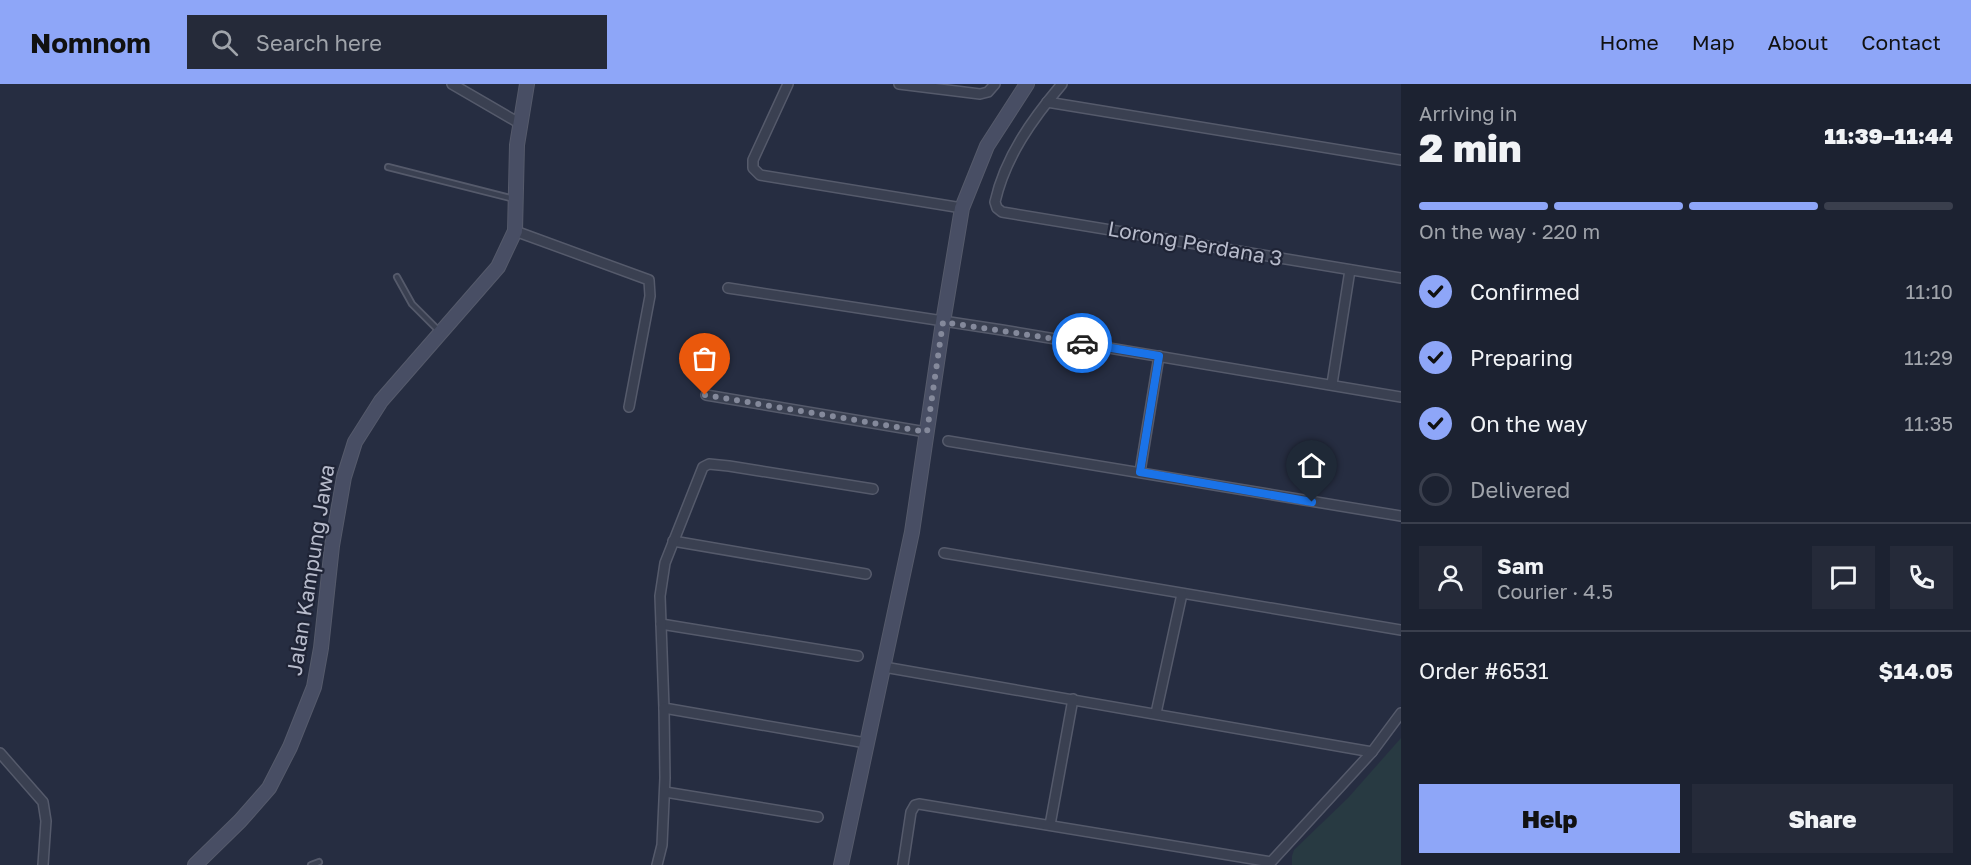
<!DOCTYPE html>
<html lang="en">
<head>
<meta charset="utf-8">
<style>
  :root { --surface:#1c2231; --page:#252a39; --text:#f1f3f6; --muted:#a0a4ab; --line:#3a3f4d; --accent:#8ea6f8 }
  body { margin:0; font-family:"Golos Text",sans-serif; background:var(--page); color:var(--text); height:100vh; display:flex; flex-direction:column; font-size:22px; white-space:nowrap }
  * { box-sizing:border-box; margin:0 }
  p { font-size:20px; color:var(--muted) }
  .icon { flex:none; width:33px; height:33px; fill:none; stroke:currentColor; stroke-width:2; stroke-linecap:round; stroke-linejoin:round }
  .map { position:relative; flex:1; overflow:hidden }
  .sheet { display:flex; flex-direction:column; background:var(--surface); width:570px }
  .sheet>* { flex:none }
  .pin { position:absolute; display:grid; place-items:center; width:51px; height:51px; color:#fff; margin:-62px -26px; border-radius:50% 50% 50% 0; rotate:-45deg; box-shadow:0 0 6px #0007 }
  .pin .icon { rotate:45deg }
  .courier { position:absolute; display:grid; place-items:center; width:60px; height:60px; margin:-30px; border:4px solid #1a73e8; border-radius:50%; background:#fff; color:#222; box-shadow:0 2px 8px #0007 }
  .overview em { font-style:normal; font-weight:800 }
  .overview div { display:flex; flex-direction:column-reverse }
  .overview { display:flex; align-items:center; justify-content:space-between; height:102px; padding:0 18px }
  h1 { font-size:39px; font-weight:800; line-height:45px }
  .bar { display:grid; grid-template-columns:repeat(4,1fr); gap:9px 6px; align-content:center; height:72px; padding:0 18px }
  .bar i { height:8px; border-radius:4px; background:var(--line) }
  .bar .on { background:var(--accent) }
  .bar p { grid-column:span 4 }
  .line { display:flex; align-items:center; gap:15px; padding:0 18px; border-top:2px solid var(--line) }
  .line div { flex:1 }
  .round { display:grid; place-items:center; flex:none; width:63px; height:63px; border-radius:0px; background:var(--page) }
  ol { padding:0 18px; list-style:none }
  li { display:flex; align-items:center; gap:18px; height:66px }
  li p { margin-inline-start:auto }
  li .icon { padding:6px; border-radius:50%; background:var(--accent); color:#111; stroke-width:4 }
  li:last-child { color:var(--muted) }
  li i { width:33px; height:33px; border:3px solid var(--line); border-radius:50% }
  .cta { display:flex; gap:12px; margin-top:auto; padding:12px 18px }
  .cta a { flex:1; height:69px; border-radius:0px; background:var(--accent); color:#111; font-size:24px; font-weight:800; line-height:69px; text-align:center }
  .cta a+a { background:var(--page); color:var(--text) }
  header { display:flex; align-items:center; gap:36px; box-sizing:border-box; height:84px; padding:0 30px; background:var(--accent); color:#111 }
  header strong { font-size:28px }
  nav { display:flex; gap:33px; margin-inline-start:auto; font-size:21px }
  .search { width:420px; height:54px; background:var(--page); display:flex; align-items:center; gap:15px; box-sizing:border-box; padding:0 21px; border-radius:0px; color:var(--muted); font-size:22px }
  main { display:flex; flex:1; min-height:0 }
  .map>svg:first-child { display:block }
  .green { fill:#283a42 }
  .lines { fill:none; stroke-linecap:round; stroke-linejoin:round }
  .lane-casing { stroke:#555a6b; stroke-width:8 }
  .street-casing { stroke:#555a6b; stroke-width:12 }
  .secondary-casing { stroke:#555a6b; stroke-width:16 }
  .lane { stroke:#3a4051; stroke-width:4.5 }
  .street { stroke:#3a4051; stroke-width:9 }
  .secondary { stroke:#484e64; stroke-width:14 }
  .done { stroke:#84899b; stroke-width:6; stroke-dasharray:0 10.8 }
  .route { stroke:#1a73e8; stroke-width:8 }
  .labels { text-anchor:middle; stroke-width:4.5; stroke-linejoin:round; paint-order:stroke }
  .street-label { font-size:21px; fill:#b7bbcb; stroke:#1f2436 }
</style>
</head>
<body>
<header>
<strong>Nomnom</strong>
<div class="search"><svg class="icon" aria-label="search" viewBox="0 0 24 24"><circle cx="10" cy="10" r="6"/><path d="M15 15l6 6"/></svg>Search here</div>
<nav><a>Home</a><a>Map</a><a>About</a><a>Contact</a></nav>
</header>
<main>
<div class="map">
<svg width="1401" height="781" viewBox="0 0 1401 781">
  <rect width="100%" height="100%" fill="#262d41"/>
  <path class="green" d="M1401,654V781H1292V772L1294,766L1348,714Z"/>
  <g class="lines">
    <defs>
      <g id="lane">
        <path d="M388,83L514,115"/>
        <path d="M397,193L412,220L439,247"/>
        <path d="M311,781L319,778"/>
      </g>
      <g id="street">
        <path d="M452,0L519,39"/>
        <path d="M788,0L753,76V84L760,91L962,124"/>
        <path d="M899,0L980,10L988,8L995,0"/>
        <path d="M1062,0C1033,34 1005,73 995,118L997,124L1002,128L1401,194"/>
        <path d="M1047,18L1401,76"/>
        <path d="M515,147L649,196L650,212L629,323"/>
        <path d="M728,204L1002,246L1401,313"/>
        <path d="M1332,300L1350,186"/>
        <path d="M706,311L926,348"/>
        <path d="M948,357L1401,432"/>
        <path d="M1140,388L1159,272"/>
        <path d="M673,457L866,490"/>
        <path d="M944,469L1401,546"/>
        <path d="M661,540L858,572"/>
        <path d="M884,583L1372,668"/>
        <path d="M1156,629L1182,510"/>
        <path d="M866,659L664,624L660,512L665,479L703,383L709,380L729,382L873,405"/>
        <path d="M0,669L43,718L46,737L43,781"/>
        <path d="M665,708L818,733"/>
        <path d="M1050,741L1073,615"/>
        <path d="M657,781L662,761L665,694L664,624"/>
        <path d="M903,781L911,728L915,721L919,720L1271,778L1372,668L1401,629"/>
      </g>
      <g id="secondary">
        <path d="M195,781L240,737L269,704L290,663L314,603L321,564L332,462L344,393L355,358L381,317L498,183L515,147L517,61L527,0"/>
        <path d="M841,781L912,448L943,238L962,124L987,62L1027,0"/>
      </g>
    </defs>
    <use href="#lane" class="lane-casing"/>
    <use href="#street" class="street-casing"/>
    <use href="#secondary" class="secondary-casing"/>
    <use href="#lane" class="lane"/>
    <use href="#street" class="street"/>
    <use href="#secondary" class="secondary"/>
  </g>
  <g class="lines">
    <path class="done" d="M705,311L927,348L943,238L1082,259"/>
    <path class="route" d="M1082,259L1159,272L1140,388L1312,418"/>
  </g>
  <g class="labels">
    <g class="street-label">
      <text transform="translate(1195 160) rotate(10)" y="7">Lorong Perdana 3</text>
      <text transform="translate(311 486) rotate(-81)" y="7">Jalan Kampung Jawa</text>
    </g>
  </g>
</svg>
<div class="pin" style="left:705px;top:311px;background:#ea580c"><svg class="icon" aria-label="bag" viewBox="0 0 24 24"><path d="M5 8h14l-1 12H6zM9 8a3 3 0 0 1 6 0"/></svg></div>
<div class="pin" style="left:1312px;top:418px;background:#1f2937"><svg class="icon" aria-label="home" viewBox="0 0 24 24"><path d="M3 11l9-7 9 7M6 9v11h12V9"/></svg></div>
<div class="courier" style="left:1082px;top:259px"><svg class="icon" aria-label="car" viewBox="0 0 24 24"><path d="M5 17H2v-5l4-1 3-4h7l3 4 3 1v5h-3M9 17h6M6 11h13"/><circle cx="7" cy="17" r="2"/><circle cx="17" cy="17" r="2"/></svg></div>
</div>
<section class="sheet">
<div class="overview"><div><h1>2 min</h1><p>Arriving in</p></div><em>11:39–11:44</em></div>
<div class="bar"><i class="on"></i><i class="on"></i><i class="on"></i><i></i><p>On the way · 220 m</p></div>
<ol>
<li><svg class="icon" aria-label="check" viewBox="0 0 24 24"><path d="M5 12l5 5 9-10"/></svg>Confirmed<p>11:10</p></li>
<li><svg class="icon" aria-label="check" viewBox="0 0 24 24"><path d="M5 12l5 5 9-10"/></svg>Preparing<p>11:29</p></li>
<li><svg class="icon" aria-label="check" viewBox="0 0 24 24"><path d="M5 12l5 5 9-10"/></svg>On the way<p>11:35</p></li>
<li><i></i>Delivered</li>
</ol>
<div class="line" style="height:108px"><a class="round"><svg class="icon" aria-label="person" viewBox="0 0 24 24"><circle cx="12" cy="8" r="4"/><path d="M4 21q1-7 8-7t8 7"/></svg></a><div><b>Sam</b><p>Courier · 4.5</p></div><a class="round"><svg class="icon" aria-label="chat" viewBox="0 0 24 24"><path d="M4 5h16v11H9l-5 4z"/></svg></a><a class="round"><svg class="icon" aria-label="phone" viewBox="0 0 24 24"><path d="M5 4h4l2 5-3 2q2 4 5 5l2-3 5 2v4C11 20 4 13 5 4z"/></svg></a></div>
<div class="line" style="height:78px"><div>Order #6531</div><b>$14.05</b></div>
<div class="cta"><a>Help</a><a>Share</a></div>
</section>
</main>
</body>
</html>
